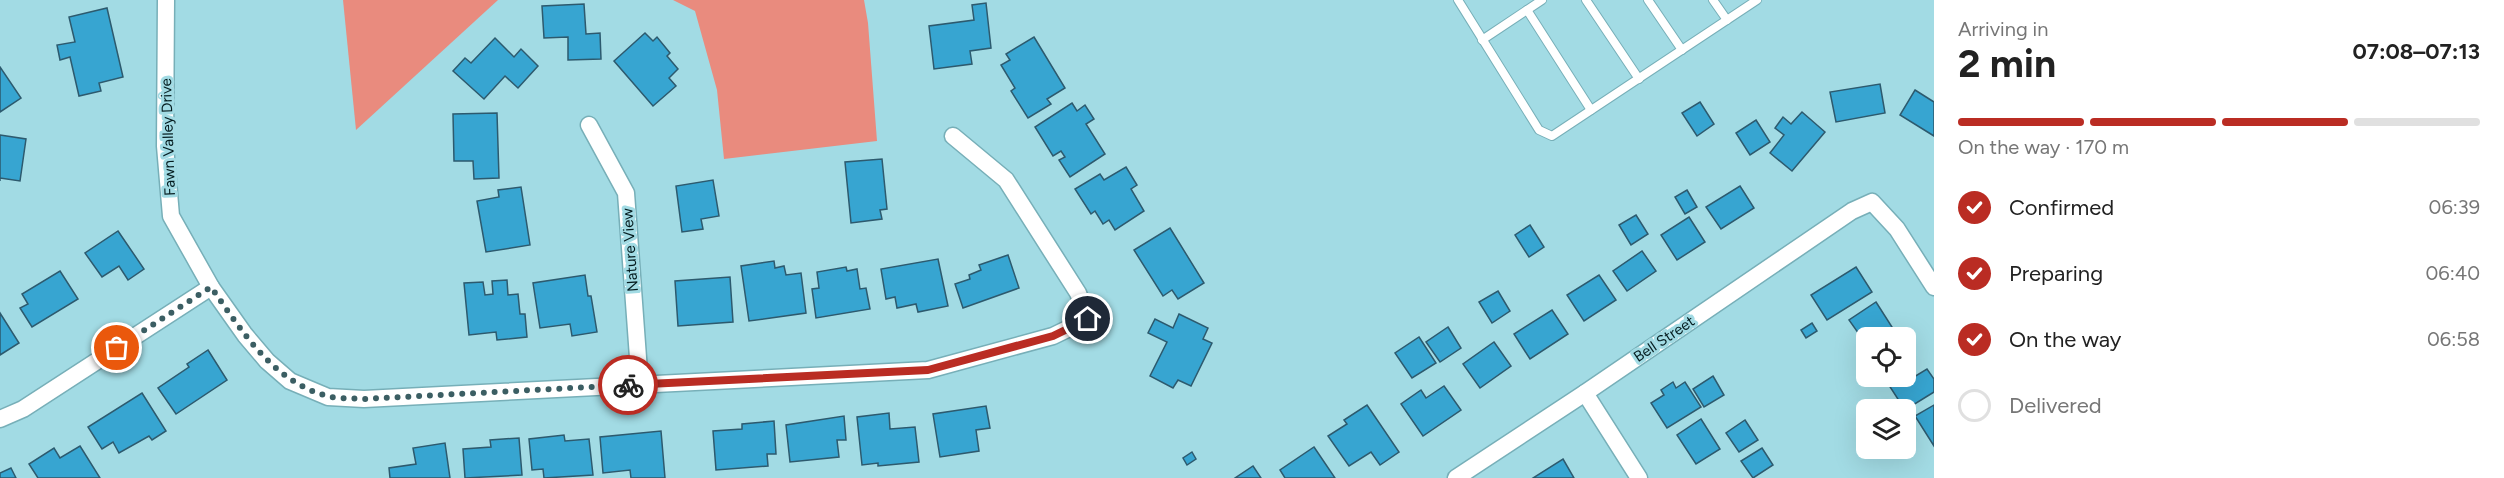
<!DOCTYPE html>
<html lang="en">
<head>
<meta charset="utf-8">
<style>
  :root { --surface:#fff; --page:#f6f6f6; --text:#222; --muted:#767676; --line:#e0e0e0; --accent:#ba2c23 }
  body { margin:0; font-family:Figtree,sans-serif; background:var(--page); color:var(--text); height:100vh; display:flex; flex-direction:column; font-size:22px; white-space:nowrap }
  * { box-sizing:border-box; margin:0 }
  p { font-size:20px; color:var(--muted) }
  .icon { flex:none; width:33px; height:33px; fill:none; stroke:currentColor; stroke-width:2; stroke-linecap:round; stroke-linejoin:round }
  .map { position:relative; flex:1; overflow:hidden }
  .drawer { display:flex; flex-direction:column; background:var(--surface); width:570px }
  .drawer>* { flex:none }
  .fabs { position:absolute; left:1856px; top:327px; display:grid; gap:12px }
  .fabs a { display:grid; place-items:center; width:60px; height:60px; border-radius:9px; background:var(--surface); box-shadow:0 6px 24px #0002; font-size:30px }
  .pin { position:absolute; display:grid; place-items:center; width:51px; height:51px; color:#fff; margin:-26px; border:3px solid #fff; border-radius:50%; box-shadow:0 2px 6px #0007 }
  .courier { position:absolute; display:grid; place-items:center; width:60px; height:60px; margin:-30px; border:4px solid #ba2c23; border-radius:50%; background:#fff; color:#222; box-shadow:0 2px 8px #0007 }
  .headline em { font-style:normal; font-weight:700 }
  .headline div { display:flex; flex-direction:column-reverse }
  .headline { display:flex; align-items:center; justify-content:space-between; height:102px; padding:0 24px }
  h1 { font-size:39px; font-weight:700; line-height:45px }
  .bar { display:grid; grid-template-columns:repeat(4,1fr); gap:9px 6px; align-content:center; height:72px; padding:0 24px }
  .bar i { height:8px; border-radius:4px; background:var(--line) }
  .bar .current { background:var(--accent) }
  .bar p { grid-column:span 4 }
  ol { padding:0 24px; list-style:none }
  li { display:flex; align-items:center; gap:18px; height:66px }
  li p { margin-inline-start:auto }
  li .icon { padding:6px; border-radius:50%; background:var(--accent); color:#fff; stroke-width:4 }
  li:last-child { color:var(--muted) }
  li i { width:33px; height:33px; border:3px solid var(--line); border-radius:50% }
  main { display:flex; flex:1; min-height:0 }
  .map>svg:first-child { display:block }
  .green { fill:#e98b7e }
  .building { fill:#37a5d1; stroke:#2d5a6e; stroke-width:1.5 }
  .lines { fill:none; stroke-linecap:round; stroke-linejoin:round }
  .lane-casing { stroke:#77afb8; stroke-width:10 }
  .street-casing { stroke:#77afb8; stroke-width:19 }
  .lane { stroke:#fff; stroke-width:8 }
  .street { stroke:#fff; stroke-width:16 }
  .done { stroke:#3b5e63; stroke-width:6; stroke-dasharray:0 10.8 }
  .route { stroke:#ba2c23; stroke-width:8 }
  .labels { text-anchor:middle; stroke-width:6; stroke-linejoin:round; paint-order:stroke }
  .street-label { font-size:15px; fill:#041b1e; stroke:#a2dbe4 }
</style>
</head>
<body>
<main>
<div class="map">
<svg width="1934" height="478" viewBox="0 0 1934 478">
  <rect width="100%" height="100%" fill="#a2dbe4"/>
  <g class="green">
    <path d="M343,0H498L356,130Z"/>
    <path d="M673,0H864L868,23L877,141L724,159L717,90L695,11Z"/>
  </g>
  <g class="building">
    <path d="M986,3L991,48L970,51L972,64L934,69L929,26L974,20L972,5Z"/>
    <path d="M584,4L586,34L600,33L601,59L568,60V37L544,38L542,6Z"/>
    <path d="M107,8L123,77L99,83L101,91L79,96L70,57L60,60L57,45L75,42L69,17Z"/>
    <path d="M645,33L653,41L657,37L670,53L667,56L678,69L669,78L676,86L653,106L614,61Z"/>
    <path d="M1034,37L1065,88L1047,99L1051,104L1028,118L1011,91L1015,88L1001,65L1010,60L1006,54Z"/>
    <path d="M495,38L514,57L521,49L538,66L518,88L505,76L484,99L453,71L465,58L471,63Z"/>
    <path d="M0,67L21,98L0,112Z"/>
    <path d="M1880,84L1885,113L1836,122L1830,92Z"/>
    <path d="M1915,90L1934,102V136L1900,115Z"/>
    <path d="M1700,102L1714,124L1697,136L1682,113Z"/>
    <path d="M1072,103L1077,111L1085,105L1094,119L1086,124L1105,154L1070,177L1059,160L1065,157L1061,151L1053,156L1035,127Z"/>
    <path d="M1802,112L1825,132L1792,171L1770,153L1784,135L1775,128L1783,117L1791,124Z"/>
    <path d="M497,113L499,178L474,179L473,161H454L453,114Z"/>
    <path d="M1756,120L1770,142L1750,155L1736,133Z"/>
    <path d="M0,135L26,139L20,181L0,178V181Z"/>
    <path d="M882,159L887,209L880,210L882,219L851,223L845,162Z"/>
    <path d="M1126,167L1137,185L1131,189L1144,211L1115,230L1109,220L1103,224L1095,211L1091,214L1075,189L1100,174L1104,180Z"/>
    <path d="M713,180L719,216L701,219L703,229L682,232L676,186Z"/>
    <path d="M1740,186L1754,208L1721,229L1706,207Z"/>
    <path d="M521,187L530,245L486,252L477,201L499,197L498,190Z"/>
    <path d="M1687,190L1697,207L1685,214L1675,197Z"/>
    <path d="M1636,215L1648,234L1631,245L1619,225Z"/>
    <path d="M1689,217L1705,242L1677,260L1661,235Z"/>
    <path d="M1530,225L1544,247L1529,257L1515,235Z"/>
    <path d="M1170,228L1204,283L1178,299L1172,290L1163,296L1134,250Z"/>
    <path d="M118,231L144,269L128,280L119,266L102,277L85,253Z"/>
    <path d="M1642,251L1656,271L1627,291L1613,271Z"/>
    <path d="M1008,255L1019,288L963,308L955,284L970,279L969,275L981,270L979,265Z"/>
    <path d="M938,259L948,306L918,312L916,304L897,308L895,297L886,299L881,269Z"/>
    <path d="M774,261L775,268L784,266L786,275L801,273L806,313L749,321L741,266Z"/>
    <path d="M846,267L847,271L857,269L860,289L866,288L870,309L816,318L812,289L819,288L817,272Z"/>
    <path d="M1856,267L1872,292L1827,320L1811,295Z"/>
    <path d="M60,271L78,299L32,327L20,308L28,304L22,294Z"/>
    <path d="M585,275L588,296H591L597,332L572,336L570,324L540,328L533,283Z"/>
    <path d="M1599,275L1616,300L1584,321L1567,295Z"/>
    <path d="M730,277L733,322L678,326L675,281Z"/>
    <path d="M507,280L508,295L518,294L520,314H525L527,337L497,340L496,332L469,335L464,283L483,282L485,295L493,294L492,281Z"/>
    <path d="M1498,291L1510,311L1492,323L1479,302Z"/>
    <path d="M1876,302L1899,338H1866V344L1849,320Z"/>
    <path d="M1552,310L1568,334L1530,359L1514,334Z"/>
    <path d="M0,313L19,343L0,355Z"/>
    <path d="M1179,314L1208,328L1203,339L1212,343L1191,386L1178,380L1173,388L1150,376L1167,342L1148,333L1155,319L1173,328Z"/>
    <path d="M1812,323L1817,331L1806,338L1801,330Z"/>
    <path d="M1448,327L1461,348L1440,362L1426,342Z"/>
    <path d="M1419,337L1436,363L1412,378L1395,353Z"/>
    <path d="M1494,342L1511,366L1480,388L1463,364Z"/>
    <path d="M208,350L227,380L176,414L158,388L189,367L187,364Z"/>
    <path d="M1905,363L1914,377L1927,369L1934,379V392L1905,410L1883,376H1905Z"/>
    <path d="M1713,376L1724,395L1704,407L1693,389Z"/>
    <path d="M1673,382L1676,388L1685,382L1701,407L1667,428L1651,403L1664,395L1661,390Z"/>
    <path d="M1444,386L1461,410L1423,436L1401,404L1421,390L1426,398Z"/>
    <path d="M142,393L166,431L152,440L149,436L119,453L113,442L102,449L88,427Z"/>
    <path d="M1367,405L1399,452L1380,465L1371,452L1349,466L1328,436L1347,424L1344,420Z"/>
    <path d="M1934,405V446L1915,416Z"/>
    <path d="M986,406L990,428L976,430L979,451L940,457L933,414Z"/>
    <path d="M889,413L890,429L915,427L919,462L878,466V463L862,465L857,417Z"/>
    <path d="M844,416L846,440H837L839,457L790,462L786,425Z"/>
    <path d="M1701,419L1720,449L1696,464L1677,435Z"/>
    <path d="M1745,420L1758,440L1739,452L1726,433Z"/>
    <path d="M774,421L776,454H767L768,466L716,470L713,431L742,429V424Z"/>
    <path d="M661,431L665,478H631L630,470L603,473L600,437Z"/>
    <path d="M564,435L565,441L589,439L593,475L544,478L543,469L532,470L529,439Z"/>
    <path d="M1905,435L1912,446L1895,457L1890,448H1905Z"/>
    <path d="M519,438L522,475L465,478L463,449L491,447L490,440Z"/>
    <path d="M445,443L450,478H390L389,468L416,464L413,448Z"/>
    <path d="M80,446L100,478H38L29,464L54,448L60,458Z"/>
    <path d="M1314,447L1335,478H1285L1280,470Z"/>
    <path d="M1762,448L1773,465L1753,478L1741,461Z"/>
    <path d="M1192,452L1196,459L1187,465L1183,458Z"/>
    <path d="M1563,459L1574,478H1533Z"/>
    <path d="M1253,466L1261,478H1235Z"/>
    <path d="M11,468L16,478H0V473Z"/>
  </g>
  <g class="lines">
    <defs>
      <g id="lane">
        <path d="M1458,0L1539,130L1552,136L1757,0"/>
        <path d="M1586,0L1639,79"/>
        <path d="M1648,0L1682,50"/>
        <path d="M1713,0L1727,20"/>
        <path d="M1527,10L1591,110"/>
        <path d="M1482,40L1542,0"/>
      </g>
      <g id="street">
        <path d="M166,0L165,146L171,216L211,287L245,335L267,361L290,381L328,397L364,399L928,370L1053,336L1088,319L1078,293L1006,180L953,136"/>
        <path d="M589,125L626,193L640,385"/>
        <path d="M1585,393L1639,478"/>
        <path d="M0,419L23,409L211,287"/>
        <path d="M1456,478L1585,393L1852,211L1872,202L1897,229L1934,287"/>
      </g>
    </defs>
    <use href="#lane" class="lane-casing"/>
    <use href="#street" class="street-casing"/>
    <use href="#lane" class="lane"/>
    <use href="#street" class="street"/>
  </g>
  <g class="lines">
    <path class="done" d="M117,348L211,287C242,331 272,381 327,396C338,399 353,398 364,399L628,385"/>
    <path class="route" d="M628,385L928,370L1053,336L1088,319"/>
  </g>
  <g class="labels">
    <g class="street-label">
      <text transform="translate(168 137) rotate(-92)" y="5">Fawn Valley Drive</text>
      <text transform="translate(630 250) rotate(-94)" y="5">Nature View</text>
      <text transform="translate(1664 339) rotate(-34)" y="5">Bell Street</text>
    </g>
  </g>
</svg>
<div class="fabs">
<a><svg class="icon" aria-label="locate" viewBox="0 0 24 24"><circle cx="12" cy="12" r="6"/><path d="M12 2v4M12 18v4M2 12h4M18 12h4"/></svg></a>
<a><svg class="icon" aria-label="layers" viewBox="0 0 24 24"><path d="M12 4l9 5-9 5-9-5zM3 14l9 5 9-5"/></svg></a>
</div>
<div class="pin" style="left:117px;top:348px;background:#ea580c"><svg class="icon" aria-label="bag" viewBox="0 0 24 24"><path d="M5 8h14l-1 12H6zM9 8a3 3 0 0 1 6 0"/></svg></div>
<div class="pin" style="left:1088px;top:319px;background:#1f2937"><svg class="icon" aria-label="home" viewBox="0 0 24 24"><path d="M3 11l9-7 9 7M6 9v11h12V9"/></svg></div>
<div class="courier" style="left:628px;top:385px"><svg class="icon" aria-label="bike" viewBox="0 0 24 24"><circle cx="6" cy="16" r="4"/><circle cx="18" cy="16" r="4"/><path d="M6 16l4-8h5l3 8M10 8l3 8H6M13 5h3"/></svg></div>
</div>
<section class="drawer">
<div class="headline"><div><h1>2 min</h1><p>Arriving in</p></div><em>07:08–07:13</em></div>
<div class="bar"><i class="current"></i><i class="current"></i><i class="current"></i><i></i><p>On the way · 170 m</p></div>
<ol>
<li><svg class="icon" aria-label="check" viewBox="0 0 24 24"><path d="M5 12l5 5 9-10"/></svg>Confirmed<p>06:39</p></li>
<li><svg class="icon" aria-label="check" viewBox="0 0 24 24"><path d="M5 12l5 5 9-10"/></svg>Preparing<p>06:40</p></li>
<li><svg class="icon" aria-label="check" viewBox="0 0 24 24"><path d="M5 12l5 5 9-10"/></svg>On the way<p>06:58</p></li>
<li><i></i>Delivered</li>
</ol>
</section>
</main>
</body>
</html>
